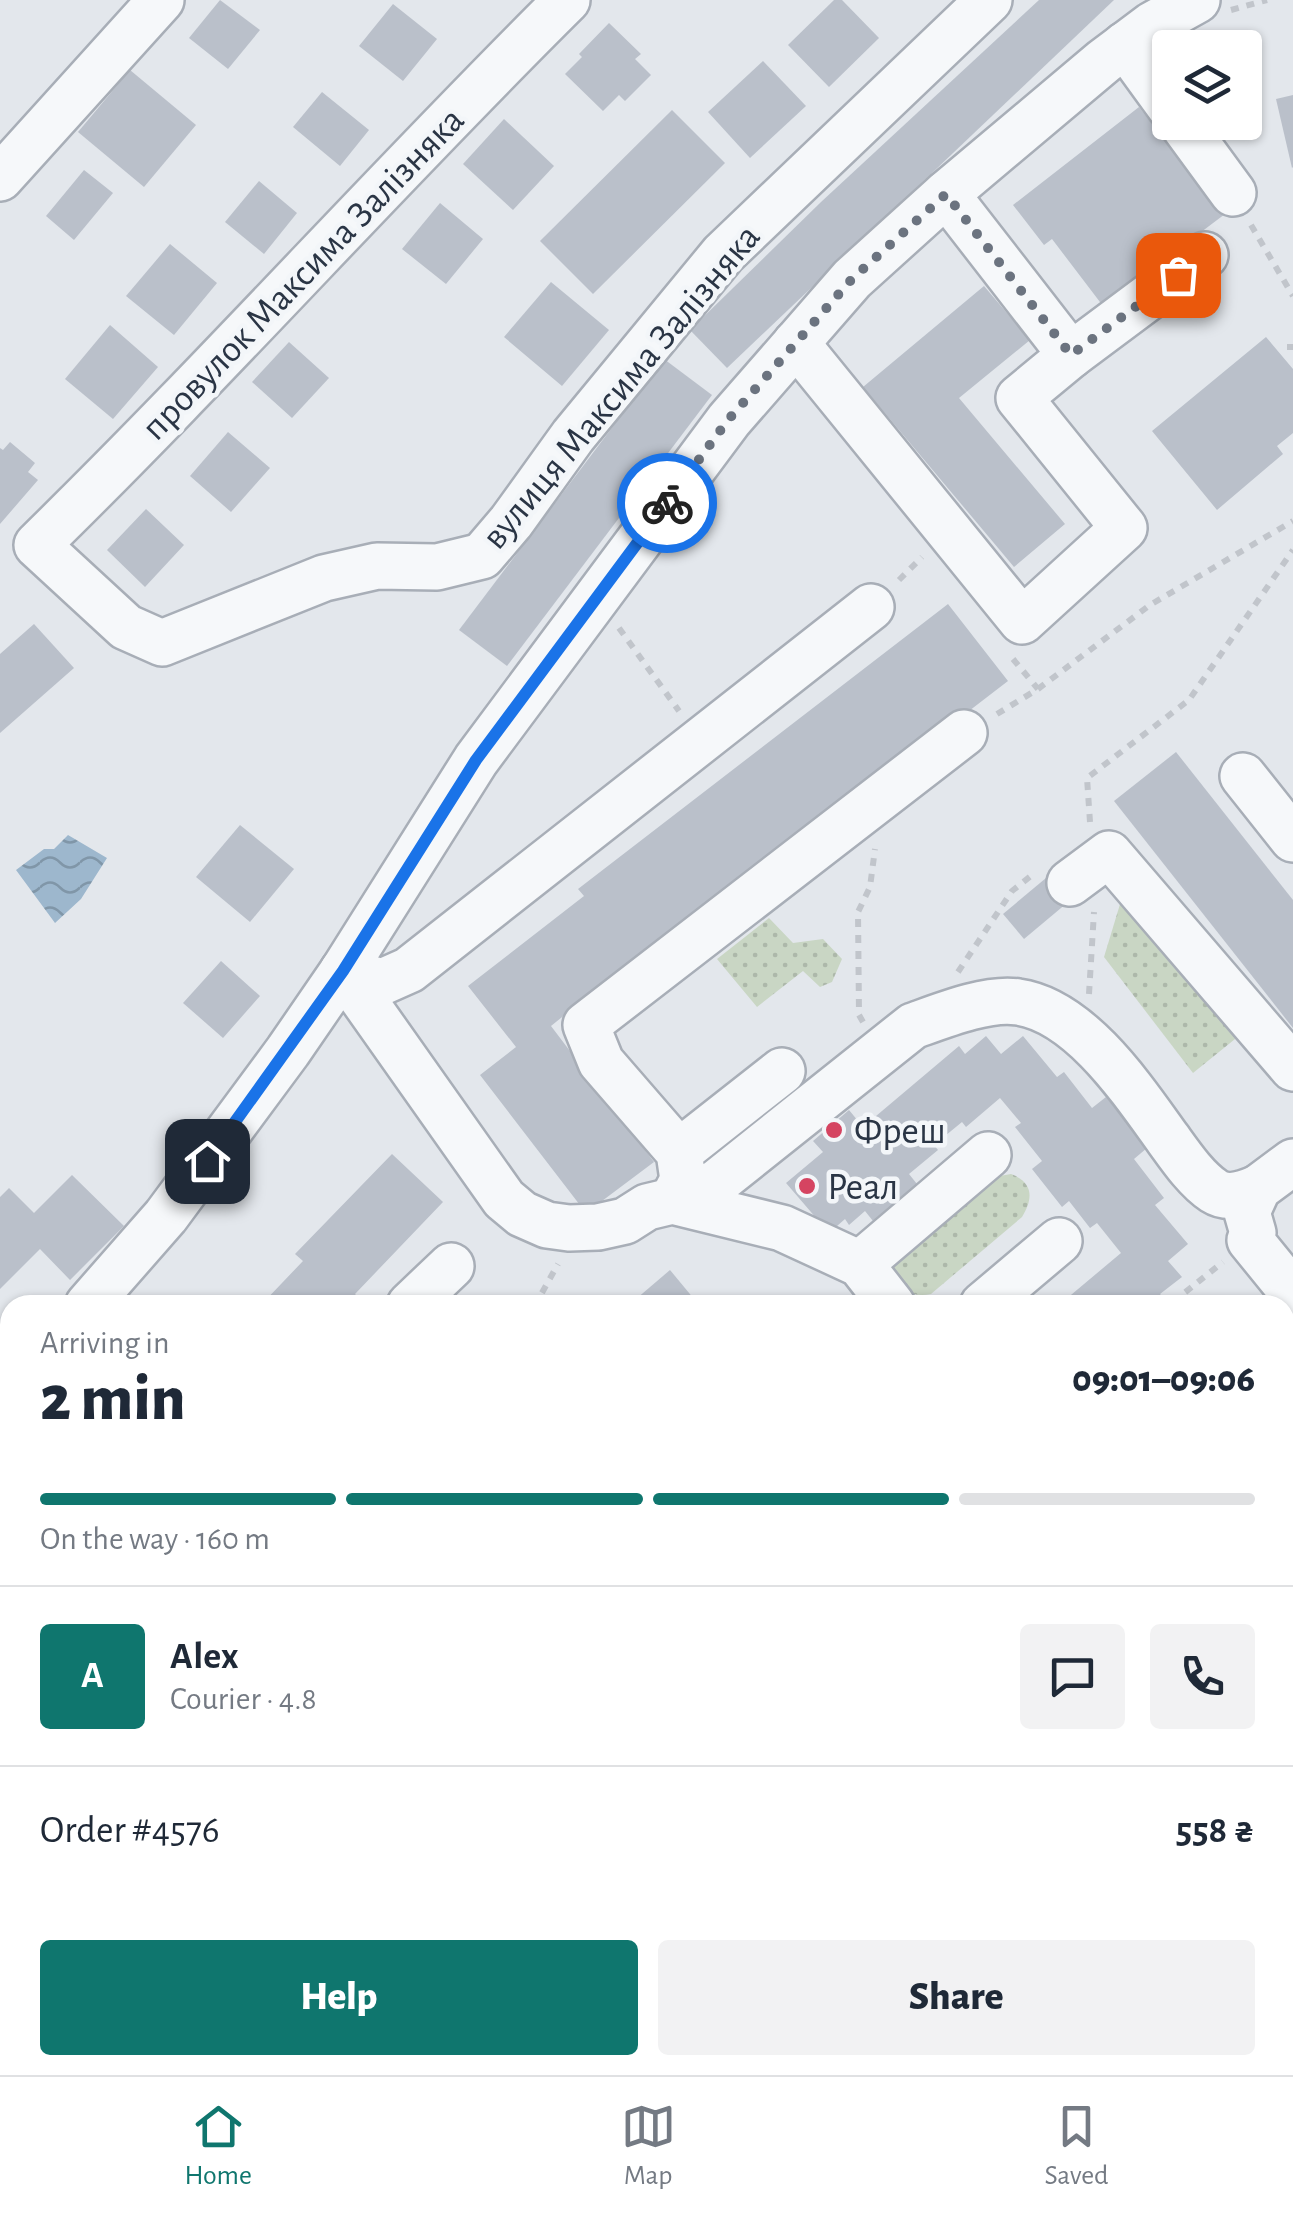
<!DOCTYPE html>
<html lang="en">
<head>
<meta charset="utf-8">
<style>
  :root { --surface:#fff; --page:#f2f2f3; --text:#1f2937; --muted:#747a83; --line:#e0e1e3; --accent:#0f766e }
  body { margin:0; font-family:"Alegreya Sans",sans-serif; background:var(--page); color:var(--text); height:100vh; display:flex; flex-direction:column; font-size:38px; white-space:nowrap }
  * { box-sizing:border-box; margin:0 }
  p { font-size:32px; color:var(--muted) }
  .icon { flex:none; width:55px; height:55px; fill:none; stroke:currentColor; stroke-width:2; stroke-linecap:round; stroke-linejoin:round }
  .map { position:relative; flex:1; overflow:hidden }
  .side { position:absolute; left:0px; top:1295px; width:1295px; height:780px; display:flex; flex-direction:column; background:var(--surface); border-radius:30px 30px 0 0; box-shadow:0 2px 8px #0004 }
  .side>* { flex:none }
  .fabs { position:absolute; left:1152px; top:30px; display:grid; gap:20px }
  .fabs a { display:grid; place-items:center; width:110px; height:110px; border-radius:10px; background:var(--surface); box-shadow:0 2px 8px #0004; font-size:50px }
  .pin { position:absolute; display:grid; place-items:center; width:85px; height:85px; color:#fff; margin:-42px; border-radius:20px; box-shadow:0 5px 15px #0006 }
  .courier { position:absolute; display:grid; place-items:center; width:100px; height:100px; margin:-50px; border:8px solid #1a73e8; border-radius:50%; background:#fff; color:#222; box-shadow:0 2px 12px #0007 }
  .overview em { font-style:normal; font-weight:800 }
  .overview div { display:flex; flex-direction:column-reverse }
  .overview { display:flex; align-items:center; justify-content:space-between; height:170px; padding:0 40px }
  h1 { font-size:65px; font-weight:800; line-height:75px }
  .bar { display:grid; grid-template-columns:repeat(4,1fr); gap:15px 10px; align-content:center; height:120px; padding:0 40px }
  .bar i { height:12px; border-radius:8px; background:var(--line) }
  .bar .on { background:var(--accent) }
  .bar p { grid-column:span 4 }
  .line { display:flex; align-items:center; gap:25px; padding:0 40px; border-top:2px solid var(--line) }
  .line div { flex:1 }
  .round { display:grid; place-items:center; flex:none; width:105px; height:105px; border-radius:10px; background:var(--page) }
  .primary-button { display:flex; gap:20px; margin-top:auto; padding:20px 40px }
  .primary-button a { flex:1; height:115px; border-radius:10px; background:var(--accent); color:#fff; font-size:40px; font-weight:800; line-height:115px; text-align:center }
  .primary-button a+a { background:var(--page); color:var(--text) }
  .tabs { display:flex; justify-content:space-around; align-items:center; height:140px; border-top:2px solid var(--line); background:var(--surface); font-size:28px; color:var(--muted) }
  .tabs a { display:grid; justify-items:center; gap:5px }
  .tabs .on { color:var(--accent) }
  .map>svg:first-child { display:block }
  .green { fill:url(#green-dots) }
  .pitch { fill:#c9d6c4 }
  .water { fill:url(#water-waves) }
  .building { fill:#bac0ca }
  .lines { fill:none; stroke-linecap:round; stroke-linejoin:round }
  .minor-casing { stroke:#a8aeb7; stroke-width:50 }
  .path { stroke:#c1c5cb; stroke-width:6; stroke-dasharray:8 8; stroke-linecap:butt }
  .minor { stroke:#f6f8fa; stroke-width:45 }
  .done { stroke:#6b737f; stroke-width:10; stroke-dasharray:0 18 }
  .route { stroke:#1a73e8; stroke-width:12 }
  .poi-dot { fill:#d54461; stroke:#f3f6f9; stroke-width:4 }
  .labels { text-anchor:middle; stroke-width:9; stroke-linejoin:round; paint-order:stroke }
  .street-label { font-size:38px; fill:#2a3545; stroke:#f3f6f9 }
  .poi-label { font-size:38px; fill:#2a3545; stroke:#f3f6f9; text-anchor:start }
</style>
</head>
<body>
<div class="map">
<svg width="1293" height="2075" viewBox="0 0 1293 2075">
  <defs>
    <pattern id="green-dots" width="8" height="8" patternUnits="userSpaceOnUse" patternTransform="scale(2.5)"><rect width="8" height="8" fill="#c9d6c4"/><path d="M2 2h.1M6 6h.1" fill="none" stroke="#adb8aa" stroke-width="1.8" stroke-linecap="round"/></pattern>
    <pattern id="water-waves" width="16" height="10" patternUnits="userSpaceOnUse" patternTransform="scale(2.5)"><rect width="16" height="10" fill="#9db7cd"/><path d="M0 5q4-4 8 0t8 0" fill="none" stroke="#8096a8"/></pattern>
  </defs>
  <rect width="100%" height="100%" fill="#e3e7ec"/>
  <g class="green">
    <path d="M1124,891L1240,1035L1193,1073L1104,957Z"/>
    <path d="M769,918L793,943L823,939L842,959L832,982L820,987L803,971L757,1007L717,959Z"/>
    <path d="M1011,1174C1034,1183 1033,1199 1022,1217L931,1294C913,1298 901,1290 891,1276L895,1260L994,1177Z"/>
  </g>
  <path class="pitch" d="M10,2050V2065H154L161,2075H1Z"/>
  <path class="water" d="M68,835L107,858L81,899L55,923L16,870L44,849H54Z"/>
  <g class="building">
    <path d="M220,0L260,30L228,69L189,38Z"/>
    <path d="M834,0H842L879,38L829,87L788,45Z"/>
    <path d="M1039,0H1114L727,368L690,330L821,202Z"/>
    <path d="M393,4L437,39L403,81L359,46Z"/>
    <path d="M609,23L641,54L635,59L651,75L625,101L619,95L603,111L565,74L582,57L579,54Z"/>
    <path d="M763,61L806,106L750,158L708,112Z"/>
    <path d="M130,70L196,125L144,187L78,132Z"/>
    <path d="M322,92L369,130L340,166L293,127Z"/>
    <path d="M1293,95V167L1292,168L1276,99Z"/>
    <path d="M1139,107L1170,147L1178,144L1229,211L1103,306L1052,239L1044,245L1013,205Z"/>
    <path d="M672,110L725,163L593,294L540,241Z"/>
    <path d="M504,119L554,166L513,210L463,164Z"/>
    <path d="M84,170L113,193L74,240L46,216Z"/>
    <path d="M259,181L297,213L264,254L225,222Z"/>
    <path d="M440,203L483,239L446,284L402,249Z"/>
    <path d="M170,244L217,283L174,335L126,296Z"/>
    <path d="M551,282L609,330L562,386L504,337Z"/>
    <path d="M984,286L1030,340L959,398L1065,524L1014,567L863,387Z"/>
    <path d="M110,325L158,367L113,419L65,379Z"/>
    <path d="M1266,337L1293,369V433L1277,446L1283,454L1217,510L1152,431Z"/>
    <path d="M289,342L329,378L292,418L252,382Z"/>
    <path d="M664,359L712,395L507,666L459,630Z"/>
    <path d="M228,432L270,468L231,512L190,476Z"/>
    <path d="M10,442L35,463L28,472L38,480L0,524V448L3,450Z"/>
    <path d="M146,509L184,545L145,587L107,550Z"/>
    <path d="M948,604L1008,681L628,973L624,967L551,1026L654,1162L586,1213L480,1075L516,1047L468,986L584,896L578,889Z"/>
    <path d="M34,624L74,668L0,733V654Z"/>
    <path d="M1176,752L1293,900V1028L1114,801Z"/>
    <path d="M240,825L294,869L250,922L196,877Z"/>
    <path d="M1046,878L1067,903L1024,939L1003,914Z"/>
    <path d="M221,961L260,996L223,1038L183,1003Z"/>
    <path d="M986,1036L1001,1054L1023,1036L1057,1077L1064,1072L1092,1108L1106,1097L1147,1148L1134,1159L1164,1198L1155,1205L1188,1244L1168,1261L1182,1277L1160,1294L1169,1305H1059L1121,1253L1097,1223L1090,1228L1069,1201L1062,1207L1032,1169L1042,1161L1015,1127L1021,1123L1000,1098L966,1127L962,1122L934,1145L938,1150L909,1174L917,1184L873,1221L865,1211L849,1225L845,1219L829,1233L786,1183L823,1152L813,1141L849,1110L863,1127L959,1046L965,1054Z"/>
    <path d="M392,1154L443,1202L355,1294L360,1299L354,1305H261L303,1261L295,1254Z"/>
    <path d="M72,1175L124,1226L70,1280L40,1249L0,1289V1197L9,1188L34,1213Z"/>
    <path d="M670,1270L699,1305H629Z"/>
    <path d="M1293,1424V1467L1285,1457V1430Z"/>
    <path d="M10,1625V1758L0,1767V1633Z"/>
    <path d="M1293,1704V1814L1285,1821V1711Z"/>
    <path d="M1285,1934L1293,1944V2061L1285,2052Z"/>
  </g>
  <g class="lines">
    <defs>
      <g id="minor">
        <path d="M567,0C387,178 218,368 37,545L126,627L162,643L324,578L377,566L437,567L482,556L511,522L573,436L723,254L989,0"/>
        <path d="M1125,45L1170,107"/>
        <path d="M1181,122L1233,193"/>
        <path d="M0,178L161,0"/>
        <path d="M796,343L1022,621L1124,528L1019,398L1071,355L946,194"/>
        <path d="M1071,355L1205,255"/>
        <path d="M1243,776L1293,839"/>
        <path d="M1070,883L1109,854L1293,1068"/>
        <path d="M343,971L504,1199L522,1214L547,1225L569,1228L598,1227L625,1221L647,1207L672,1201L782,1228L860,1264L892,1305"/>
        <path d="M343,971L382,982L409,970L871,607"/>
        <path d="M679,1152L782,1071"/>
        <path d="M1293,1162L1258,1188L1247,1212L1253,1233L1250,1240L1293,1293"/>
        <path d="M672,1201L716,1183L913,1026C941,1016 988,997 1018,1002C1081,1011 1134,1092 1168,1139C1181,1157 1196,1179 1214,1191C1228,1200 1244,1194 1258,1188"/>
        <path d="M672,1201L683,1180L679,1152L601,1062L586,1025L964,733"/>
        <path d="M860,1264L988,1155"/>
        <path d="M88,1305L166,1216L288,1051L343,971L476,760L729,420L852,279L946,194L1104,61L1152,25L1197,0"/>
        <path d="M410,1305L451,1266"/>
        <path d="M983,1305L1059,1241"/>
        <path d="M0,1400L10,1392"/>
        <path d="M1285,1650L1293,1644"/>
        <path d="M0,1799L10,1790"/>
        <path d="M930,2065L939,2075"/>
        <path d="M1240,2065L1248,2075"/>
        <path d="M986,2075L1005,2065"/>
      </g>
    </defs>
    <use href="#minor" class="minor-casing"/>
    <g class="path">
      <path d="M1231,10L1267,0"/>
      <path d="M1251,225L1293,296"/>
      <path d="M1287,347H1293"/>
      <path d="M899,580L922,557"/>
      <path d="M619,628L679,711"/>
      <path d="M1013,659L1038,689"/>
      <path d="M997,714L1038,689L1150,605L1293,521"/>
      <path d="M1090,822L1087,778L1189,700L1293,550"/>
      <path d="M958,972L1012,891L1032,875"/>
      <path d="M1089,994L1094,912"/>
      <path d="M863,1022L859,1015L858,912L870,887L875,849"/>
      <path d="M546,1305L539,1298L558,1264"/>
      <path d="M1176,1305L1183,1294L1223,1262"/>
      <path d="M0,1460L10,1451"/>
      <path d="M0,1936L10,1928"/>
      <path d="M836,2075L837,2065"/>
    </g>
    <use href="#minor" class="minor"/>
  </g>
  <g class="lines">
    <path class="done" d="M667,503L728,420L852,279L946,194L1071,355L1178,275"/>
    <path class="route" d="M207,1161L343,971L476,760L667,503"/>
  </g>
  <g class="poi-dot">
    <circle cx="834" cy="1130" r="10"/>
    <circle cx="807" cy="1186" r="10"/>
  </g>
  <g class="labels">
    <g class="street-label">
      <text transform="translate(302 273) rotate(-46)" y="13">провулок Максима Залізняка</text>
      <text transform="translate(620 386) rotate(-50)" y="13">вулиця Максима Залізняка</text>
    </g>
    <g class="poi-label">
      <text x="854" y="1143">Фреш</text>
      <text x="827" y="1199">Реал</text>
    </g>
  </g>
</svg>
<div class="fabs">
<a><svg class="icon" aria-label="layers" viewBox="0 0 24 24"><path d="M12 4l9 5-9 5-9-5zM3 14l9 5 9-5"/></svg></a>
</div>
<div class="pin" style="left:1178px;top:275px;background:#ea580c"><svg class="icon" aria-label="bag" viewBox="0 0 24 24"><path d="M5 8h14l-1 12H6zM9 8a3 3 0 0 1 6 0"/></svg></div>
<div class="pin" style="left:207px;top:1161px;background:#1f2937"><svg class="icon" aria-label="home" viewBox="0 0 24 24"><path d="M3 11l9-7 9 7M6 9v11h12V9"/></svg></div>
<div class="courier" style="left:667px;top:503px"><svg class="icon" aria-label="bike" viewBox="0 0 24 24"><circle cx="6" cy="16" r="4"/><circle cx="18" cy="16" r="4"/><path d="M6 16l4-8h5l3 8M10 8l3 8H6M13 5h3"/></svg></div>
<section class="side">
<div class="overview"><div><h1>2 min</h1><p>Arriving in</p></div><em>09:01–09:06</em></div>
<div class="bar"><i class="on"></i><i class="on"></i><i class="on"></i><i></i><p>On the way · 160 m</p></div>
<div class="line" style="height:180px"><b class="round" style="background:var(--accent);color:#fff">A</b><div><b>Alex</b><p>Courier · 4.8</p></div><a class="round"><svg class="icon" aria-label="chat" viewBox="0 0 24 24"><path d="M4 5h16v11H9l-5 4z"/></svg></a><a class="round"><svg class="icon" aria-label="phone" viewBox="0 0 24 24"><path d="M5 4h4l2 5-3 2q2 4 5 5l2-3 5 2v4C11 20 4 13 5 4z"/></svg></a></div>
<div class="line" style="height:130px"><div>Order #4576</div><b>558 ₴</b></div>
<div class="primary-button"><a>Help</a><a>Share</a></div>
</section>
</div>
<nav class="tabs">
<a class="on"><svg class="icon" aria-label="home" viewBox="0 0 24 24"><path d="M3 11l9-7 9 7M6 9v11h12V9"/></svg>Home</a>
<a><svg class="icon" aria-label="map" viewBox="0 0 24 24"><path d="M3 6l6-2 6 2 6-2v14l-6 2-6-2-6 2zM9 4v14M15 6v14"/></svg>Map</a>
<a><svg class="icon" aria-label="saved" viewBox="0 0 24 24"><path d="M7 4h10v16l-5-4-5 4z"/></svg>Saved</a>
</nav>
</body>
</html>
